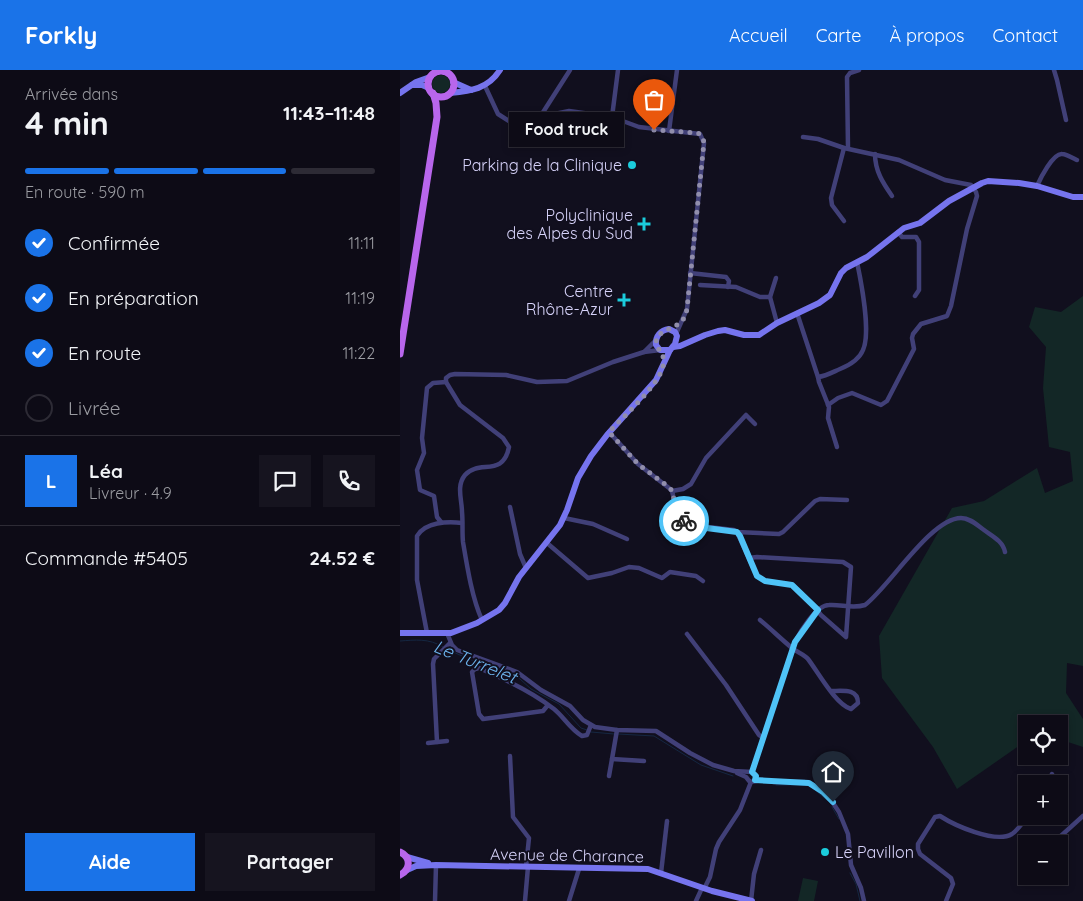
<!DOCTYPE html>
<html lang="fr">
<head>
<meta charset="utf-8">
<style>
  :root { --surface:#0d0b16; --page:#16141f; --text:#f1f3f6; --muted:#9a9ba1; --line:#2d2b35; --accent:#1a73e8 }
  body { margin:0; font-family:Quicksand,sans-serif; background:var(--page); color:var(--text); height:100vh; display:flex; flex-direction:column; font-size:19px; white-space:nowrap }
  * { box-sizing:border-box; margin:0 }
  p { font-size:16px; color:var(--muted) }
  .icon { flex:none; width:28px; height:28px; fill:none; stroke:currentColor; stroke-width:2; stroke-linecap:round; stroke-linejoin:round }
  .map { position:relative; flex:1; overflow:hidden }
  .details { display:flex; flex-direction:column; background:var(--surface); width:400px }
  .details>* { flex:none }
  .buttons { position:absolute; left:618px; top:645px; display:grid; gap:10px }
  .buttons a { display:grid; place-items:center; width:50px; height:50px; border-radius:0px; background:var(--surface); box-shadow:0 2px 8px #0003,0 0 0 1px var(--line); font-size:25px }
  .pin { position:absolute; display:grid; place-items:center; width:42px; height:42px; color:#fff; margin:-51px -21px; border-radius:50% 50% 50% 0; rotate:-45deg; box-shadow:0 0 5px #0007 }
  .pin .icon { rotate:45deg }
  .courier { position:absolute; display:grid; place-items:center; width:50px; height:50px; margin:-25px; border:4px solid #4fc3f7; border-radius:50%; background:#fff; color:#222; box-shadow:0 1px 6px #0007 }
  .bubble { position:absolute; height:35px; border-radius:0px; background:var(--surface); box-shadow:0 2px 8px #0003,0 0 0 1px var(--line); font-size:16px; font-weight:700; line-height:35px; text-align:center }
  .summary em { font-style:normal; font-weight:700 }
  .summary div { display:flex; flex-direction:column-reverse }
  .summary { display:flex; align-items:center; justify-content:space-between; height:85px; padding:0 25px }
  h1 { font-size:32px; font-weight:700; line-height:38px }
  .bar { display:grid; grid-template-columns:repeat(4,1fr); gap:8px 5px; align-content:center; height:60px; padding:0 25px }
  .bar i { height:6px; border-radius:4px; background:var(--line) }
  .bar .current { background:var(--accent) }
  .bar p { grid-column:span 4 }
  .line { display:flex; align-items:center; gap:12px; padding:0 25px; border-top:1px solid var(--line) }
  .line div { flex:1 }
  .round { display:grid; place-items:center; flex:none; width:52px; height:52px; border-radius:0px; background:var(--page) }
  ol { padding:0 25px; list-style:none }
  li { display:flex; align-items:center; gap:15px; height:55px }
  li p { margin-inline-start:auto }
  li .icon { padding:5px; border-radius:50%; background:var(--accent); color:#fff; stroke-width:4 }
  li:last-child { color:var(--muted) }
  li i { width:28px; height:28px; border:2px solid var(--line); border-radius:50% }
  .button { display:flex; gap:10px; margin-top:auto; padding:10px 25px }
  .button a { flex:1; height:58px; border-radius:0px; background:var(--accent); color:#fff; font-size:20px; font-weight:700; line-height:58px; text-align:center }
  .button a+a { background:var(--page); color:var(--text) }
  header { display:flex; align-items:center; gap:30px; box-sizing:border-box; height:70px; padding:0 25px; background:var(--accent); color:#fff }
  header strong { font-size:24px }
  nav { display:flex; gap:28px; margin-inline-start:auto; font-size:18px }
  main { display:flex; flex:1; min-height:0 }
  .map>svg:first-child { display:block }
  .green { fill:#132726 }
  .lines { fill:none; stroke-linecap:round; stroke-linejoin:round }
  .stream { stroke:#152742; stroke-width:1 }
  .street { stroke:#414078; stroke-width:4.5 }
  .secondary { stroke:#7674ee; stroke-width:6 }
  .primary { stroke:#b866ec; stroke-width:7 }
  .done { stroke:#918eac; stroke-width:5; stroke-dasharray:0 9 }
  .route { stroke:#4fc3f7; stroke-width:6 }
  .poi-dot { fill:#1bccdc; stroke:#110f1e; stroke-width:2 }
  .labels { text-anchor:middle; stroke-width:4; stroke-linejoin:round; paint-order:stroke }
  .poi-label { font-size:16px; fill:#d6d2f9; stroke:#110f1e; text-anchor:end }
  .street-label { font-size:16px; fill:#d6d2f9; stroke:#110f1e }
  .water-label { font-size:18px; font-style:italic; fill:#6cb3ed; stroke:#110f1e }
</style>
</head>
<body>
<header>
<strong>Forkly</strong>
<nav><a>Accueil</a><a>Carte</a><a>À propos</a><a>Contact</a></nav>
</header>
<main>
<section class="details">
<div class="summary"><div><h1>4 min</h1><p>Arrivée dans</p></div><em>11:43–11:48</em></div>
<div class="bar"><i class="current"></i><i class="current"></i><i class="current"></i><i></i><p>En route · 590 m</p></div>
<ol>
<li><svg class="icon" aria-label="check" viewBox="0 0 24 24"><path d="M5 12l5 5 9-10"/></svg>Confirmée<p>11:11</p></li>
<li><svg class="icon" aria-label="check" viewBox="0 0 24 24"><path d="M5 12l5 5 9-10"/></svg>En préparation<p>11:19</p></li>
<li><svg class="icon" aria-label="check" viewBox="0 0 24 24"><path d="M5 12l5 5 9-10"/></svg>En route<p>11:22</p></li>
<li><i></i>Livrée</li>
</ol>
<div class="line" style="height:90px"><b class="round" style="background:var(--accent);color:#fff">L</b><div><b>Léa</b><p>Livreur · 4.9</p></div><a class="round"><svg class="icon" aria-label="chat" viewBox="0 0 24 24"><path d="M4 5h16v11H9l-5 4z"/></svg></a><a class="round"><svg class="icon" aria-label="phone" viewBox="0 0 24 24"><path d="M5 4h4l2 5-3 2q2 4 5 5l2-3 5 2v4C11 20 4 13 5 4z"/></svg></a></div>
<div class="line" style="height:65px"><div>Commande #5405</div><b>24.52 €</b></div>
<div class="button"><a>Aide</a><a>Partager</a></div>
</section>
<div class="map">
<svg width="683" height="831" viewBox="0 0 683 831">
  <rect width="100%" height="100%" fill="#110f1e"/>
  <g class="green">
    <circle cx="41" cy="14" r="9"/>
    <path d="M683,226V596L667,593L666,623L683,649V677L659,669V654H626V671L557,719L533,677L482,608L479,566L552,438L584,431L637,398L645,423L673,411L670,382L649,377L643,318L646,277L629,257L635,237L661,242Z"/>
    <path d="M403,808L418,811L414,831H398Z"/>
  </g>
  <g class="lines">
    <g class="stream">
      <path d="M0,571C15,570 29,568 43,577"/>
      <path d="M46,579L76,592L106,601L120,609L131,619L159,634L181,658L187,660"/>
      <path d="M191,662L214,664"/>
      <path d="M218,664L254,666L301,695L333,706"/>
      <path d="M376,715H409L428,731"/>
      <path d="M432,737L439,749"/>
      <path d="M450,803L456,814L460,831"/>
    </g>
    <g class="street">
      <path d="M654,0L657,10L666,50"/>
      <path d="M85,16L98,44L109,51L126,50L169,41L212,47L239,57L300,64L304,73L287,239L276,264"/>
      <path d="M140,47L170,0"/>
      <path d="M212,47L218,0"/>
      <path d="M269,61L277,0"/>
      <path d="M403,67L418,69L444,78L499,90L545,110L571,115L576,122L577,126L567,159L551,236L547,246L521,254L513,264L512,268L514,279L487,331L481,335L452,323L438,328L428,335"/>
      <path d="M448,78L447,7L450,3L459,0"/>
      <path d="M475,84C475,101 483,113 492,126"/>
      <path d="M637,116C640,109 653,83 662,84C666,84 673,88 677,90"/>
      <path d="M444,151L432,135L431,128L444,78"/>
      <path d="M498,162L502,167H516L519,172V220L515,226"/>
      <path d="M290,203L326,207L329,211L328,217"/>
      <path d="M376,208L370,227L377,253"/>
      <path d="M300,215L336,217L360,227H370"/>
      <path d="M397,243L418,307L419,312L429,337L428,348L437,377"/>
      <path d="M244,282L256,270"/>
      <path d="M418,307C426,306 433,302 440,299C450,295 459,290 463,280C471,263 461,211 457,192"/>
      <path d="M209,362L238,394L269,418L272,421L278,446L287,454L291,455L334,460L337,462L379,464L383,462L415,431L420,429L447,430"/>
      <path d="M272,421L283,419L291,414L306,388L346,345L355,354"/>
      <path d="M110,437L120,484L126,498"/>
      <path d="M164,448L193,454L227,469"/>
      <path d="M41,452L37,447L34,426L20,420L17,400L24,383L22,368L27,318L33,313L46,312"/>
      <path d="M337,462L357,506L365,511L392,515L412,534L421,545L446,567L451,497L443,492L357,487L349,488"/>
      <path d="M147,473L188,508L212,503L229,497L239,498L262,508L270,502L296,506L303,511"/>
      <path d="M82,550C72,528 67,496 63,472C62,462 63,452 62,442C62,430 56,416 65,405C79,389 103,408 109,377L103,368L60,335L46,312V308L50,305L55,304L106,305L137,312L167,311L213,292L244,282L260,280"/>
      <path d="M360,550C371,559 381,569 392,578C398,583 404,584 408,589C418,602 436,635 451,639L458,633C458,618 442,621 431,621"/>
      <path d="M27,563L17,510V466C25,452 48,451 62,453"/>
      <path d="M47,563L52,575L57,580L117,602L141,620L170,636L183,650L195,657L217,660L256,661L290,683L313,695L334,701L352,702"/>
      <path d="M287,564L326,615L359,665L363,668"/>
      <path d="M148,635L143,641L83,649L79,644L72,602L75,599L79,598C105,609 131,621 154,639C164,647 170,659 182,666L187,665L191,655"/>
      <path d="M217,660L212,689L244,691"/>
      <path d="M37,672L33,594L34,589L50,573"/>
      <path d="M28,673L47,671"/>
      <path d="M110,686L113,747L129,768L126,797"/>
      <path d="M352,702L395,572C400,562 416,535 429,535C441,534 452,539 465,535C489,517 531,448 561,448C570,448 577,455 584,460C592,466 603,471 605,482"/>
      <path d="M337,703L346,707L350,712L363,710L374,712H404L413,715L429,727L439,742L448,764L451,795L461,818L464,831"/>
      <path d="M209,706L212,689"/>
      <path d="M647,714L652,704"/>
      <path d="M652,774L683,746"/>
      <path d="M261,803L267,751"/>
      <path d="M304,819L310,807L316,779L319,772L340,740L351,712"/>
      <path d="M35,831L36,795"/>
      <path d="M125,831L128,797"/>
      <path d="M169,831L179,799"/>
      <path d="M296,831L302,818"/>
      <path d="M351,831L354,804L361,780"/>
      <path d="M546,831L553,814L551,808L520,784L518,779V774L535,747L540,746C554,755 595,774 612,764C618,760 623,752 628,746"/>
    </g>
    <g class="secondary">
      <path d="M53,12L71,20"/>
      <path d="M12,15H22L29,18"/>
      <path d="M0,23L16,12L30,7"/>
      <path d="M50,23C71,21 88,19 100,0"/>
      <path d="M269,259L275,262L277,266L275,274L270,280H260L256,275C255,266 261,260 269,259Z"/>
      <path d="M273,277L280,276L305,265L318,261L325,260L344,265H359L377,253L419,233L430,225L441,203L446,198L467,187L504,158L520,153L549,131L582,113L588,111L619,113L637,116L673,127H683"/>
      <path d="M0,563H51L77,553L99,540L105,533L119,507L160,455L167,440L178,408L191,386L207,365L256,310L270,280"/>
      <path d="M7,787L28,793"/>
      <path d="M7,800L16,796L36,795L248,799L312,821L352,831"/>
    </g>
    <g class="primary">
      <circle cx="41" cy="14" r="13"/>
      <path d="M0,284L37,47L36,33L33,23"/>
      <path d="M0,782C11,787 11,799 0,805"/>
    </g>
  </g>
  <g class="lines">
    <path class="done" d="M254,60L298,63L302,66L304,72L287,239C286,243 285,247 282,251C274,260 255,259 256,275C261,283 265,285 263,296C260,314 222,348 209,362L238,394L270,418L272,421L278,446L284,451"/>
    <path class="route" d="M284,451L291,456L337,462L340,466L357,506L365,511L392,515L418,540L395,572L352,702L356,706L355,710L409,713L423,722L433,732"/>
  </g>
  <g class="poi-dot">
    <circle cx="232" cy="95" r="5"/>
    <path d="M241.5 146.5h5v5h5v5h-5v5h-5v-5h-5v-5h5z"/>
    <path d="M221.5 222.5h5v5h5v5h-5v5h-5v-5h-5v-5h5z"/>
    <circle cx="425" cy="782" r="5"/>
  </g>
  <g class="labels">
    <g class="poi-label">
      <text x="222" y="101">Parking de la Clinique</text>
      <text x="233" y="151">Polyclinique<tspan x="233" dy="18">des Alpes du Sud</tspan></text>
      <text x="213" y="227">Centre<tspan x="213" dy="18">Rhône-Azur</tspan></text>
      <text x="435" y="788" text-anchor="start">Le Pavillon</text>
    </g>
    <g class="street-label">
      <text transform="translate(167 785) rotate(1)" y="6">Avenue de Charance</text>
    </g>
    <g class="water-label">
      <text transform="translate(75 592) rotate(22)" y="6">Le Turrelet</text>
    </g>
  </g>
</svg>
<div class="buttons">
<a><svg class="icon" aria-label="locate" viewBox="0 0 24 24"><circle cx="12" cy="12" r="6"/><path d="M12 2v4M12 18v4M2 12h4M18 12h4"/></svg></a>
<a>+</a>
<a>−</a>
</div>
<div class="pin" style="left:254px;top:60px;background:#ea580c"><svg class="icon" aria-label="bag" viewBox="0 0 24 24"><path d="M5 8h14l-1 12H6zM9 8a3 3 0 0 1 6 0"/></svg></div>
<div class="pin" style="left:433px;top:732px;background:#1f2937"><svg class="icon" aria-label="home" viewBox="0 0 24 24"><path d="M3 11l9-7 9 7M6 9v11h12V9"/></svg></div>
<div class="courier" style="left:284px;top:451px"><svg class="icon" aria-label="bike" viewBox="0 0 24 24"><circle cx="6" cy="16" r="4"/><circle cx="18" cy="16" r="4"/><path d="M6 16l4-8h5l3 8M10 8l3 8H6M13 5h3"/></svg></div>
<div class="bubble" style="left:109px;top:42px;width:115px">Food truck</div>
</div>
</main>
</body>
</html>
